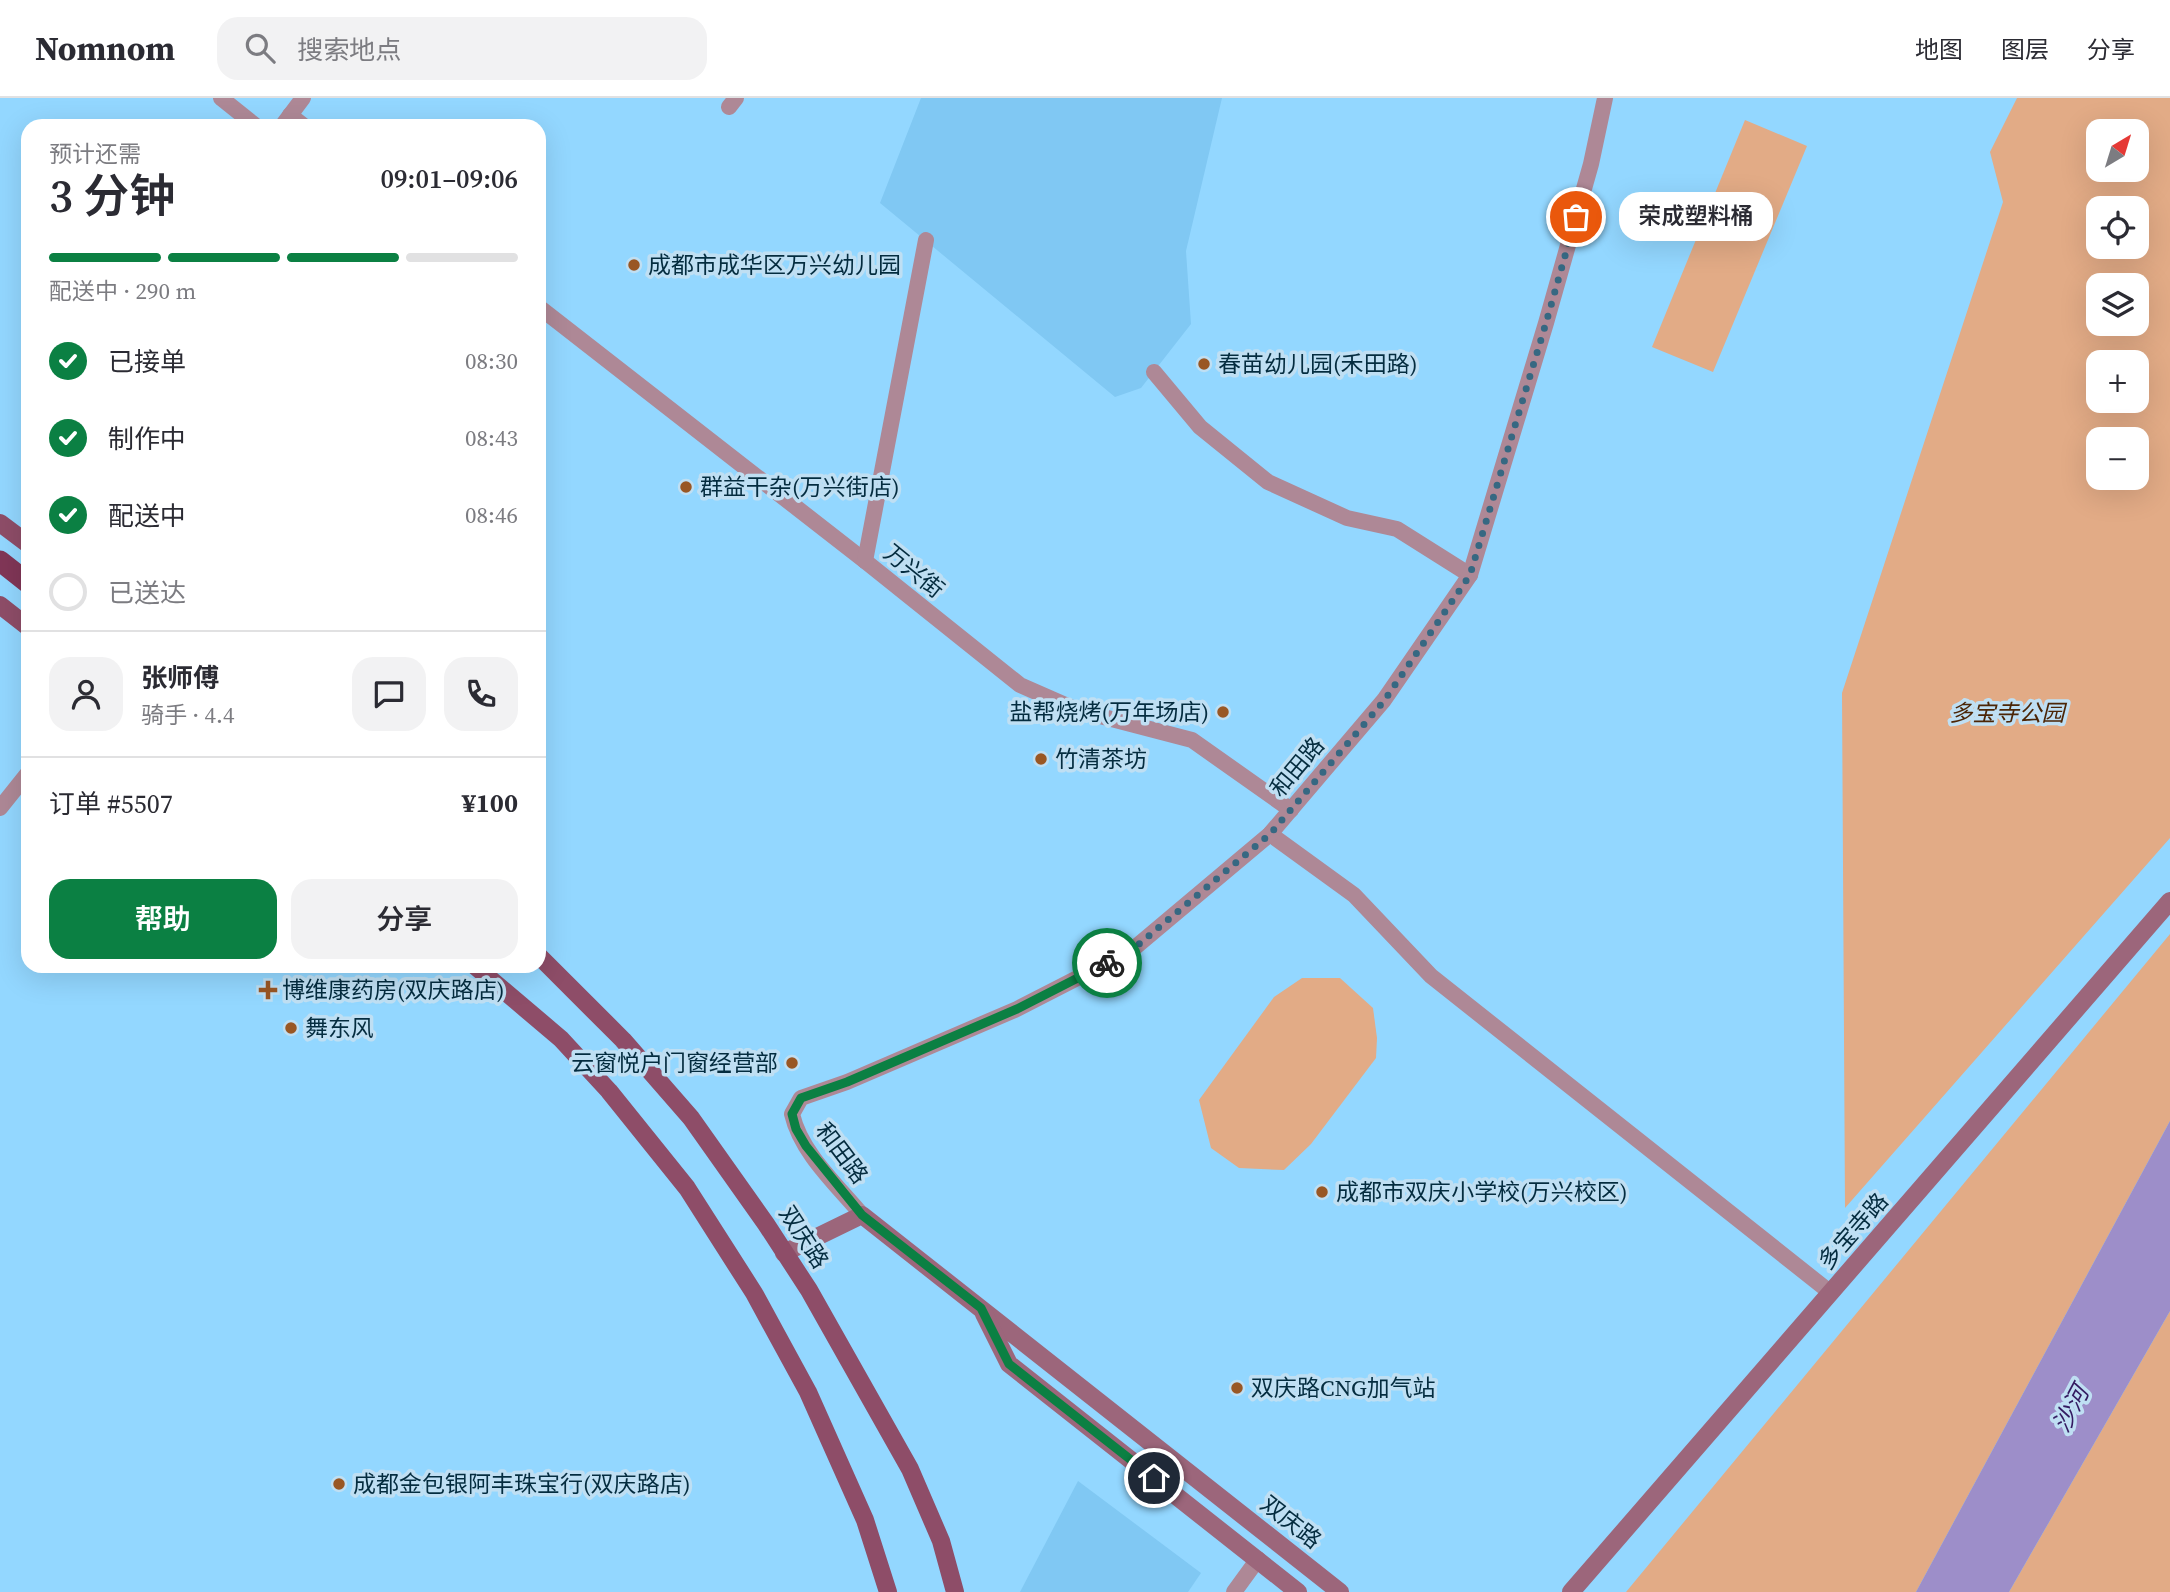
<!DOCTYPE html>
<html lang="zh">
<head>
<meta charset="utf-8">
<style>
  :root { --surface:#fff; --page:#f2f2f3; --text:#2b2b33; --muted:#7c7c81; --line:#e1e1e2; --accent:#0b8043 }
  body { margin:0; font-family:"Source Serif 4","Noto Sans SC",serif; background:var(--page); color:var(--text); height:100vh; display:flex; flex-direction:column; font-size:26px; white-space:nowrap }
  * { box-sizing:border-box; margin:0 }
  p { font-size:23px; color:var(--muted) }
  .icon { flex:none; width:38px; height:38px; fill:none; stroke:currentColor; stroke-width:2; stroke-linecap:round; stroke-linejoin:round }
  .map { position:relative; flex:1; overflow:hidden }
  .drawer { position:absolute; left:21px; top:21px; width:525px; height:854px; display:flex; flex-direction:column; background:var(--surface); border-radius:21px; box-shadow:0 7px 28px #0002 }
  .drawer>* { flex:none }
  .needle { width:46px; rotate:38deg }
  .controls { position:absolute; left:2086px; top:21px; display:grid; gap:14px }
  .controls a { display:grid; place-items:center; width:63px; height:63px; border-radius:14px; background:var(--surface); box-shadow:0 7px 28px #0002; font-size:35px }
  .pin { position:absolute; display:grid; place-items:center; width:60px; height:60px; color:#fff; margin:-30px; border:4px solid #fff; border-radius:50%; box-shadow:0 2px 7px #0007 }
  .courier { position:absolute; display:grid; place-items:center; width:70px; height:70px; margin:-35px; border:5px solid #0b8043; border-radius:50%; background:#fff; color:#222; box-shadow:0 2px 9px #0007 }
  .bubble { position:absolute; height:49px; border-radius:21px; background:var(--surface); box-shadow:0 7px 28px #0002; font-size:23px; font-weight:600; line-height:49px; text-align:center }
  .head em { font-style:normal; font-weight:600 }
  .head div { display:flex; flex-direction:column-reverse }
  .head { display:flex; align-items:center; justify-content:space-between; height:119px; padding:0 28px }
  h1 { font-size:46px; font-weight:600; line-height:52px }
  .bar { display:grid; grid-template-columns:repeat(4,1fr); gap:10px 7px; align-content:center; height:84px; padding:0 28px }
  .bar i { height:9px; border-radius:5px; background:var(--line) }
  .bar .on { background:var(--accent) }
  .bar p { grid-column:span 4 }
  .line { display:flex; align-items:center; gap:18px; padding:0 28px; border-top:2px solid var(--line) }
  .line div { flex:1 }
  .round { display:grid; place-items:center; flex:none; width:74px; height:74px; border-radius:21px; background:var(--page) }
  ol { padding:0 28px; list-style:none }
  li { display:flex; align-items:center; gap:21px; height:77px }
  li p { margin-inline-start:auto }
  li .icon { padding:7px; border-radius:50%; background:var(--accent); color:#fff; stroke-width:4 }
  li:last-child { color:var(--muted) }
  li i { width:38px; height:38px; border:4px solid var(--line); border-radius:50% }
  .cta { display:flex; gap:14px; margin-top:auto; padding:14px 28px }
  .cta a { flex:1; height:80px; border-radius:21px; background:var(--accent); color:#fff; font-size:28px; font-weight:600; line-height:80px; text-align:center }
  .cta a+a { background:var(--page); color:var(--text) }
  header { display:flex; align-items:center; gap:42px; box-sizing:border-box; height:98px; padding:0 35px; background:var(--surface); border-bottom:2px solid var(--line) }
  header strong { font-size:33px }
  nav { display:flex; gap:38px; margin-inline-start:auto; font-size:24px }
  .search { width:490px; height:63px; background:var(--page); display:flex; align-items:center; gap:18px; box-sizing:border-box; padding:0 24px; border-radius:21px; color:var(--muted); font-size:26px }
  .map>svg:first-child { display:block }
  .built { fill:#80c8f3 }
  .green { fill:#e2ab86; fill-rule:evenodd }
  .water { fill:#9d8ec9 }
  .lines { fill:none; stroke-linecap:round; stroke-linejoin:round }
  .street { stroke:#ae8896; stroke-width:16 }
  .secondary { stroke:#9c667b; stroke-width:18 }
  .primary { stroke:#8e4d68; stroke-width:18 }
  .highway { stroke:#813657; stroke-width:21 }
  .done { stroke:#366882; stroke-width:7; stroke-dasharray:0 12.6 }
  .route { stroke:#0b8043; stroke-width:9 }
  .poi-dot { fill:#995724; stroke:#bfdff3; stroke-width:2.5 }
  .labels { text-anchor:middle; stroke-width:7; stroke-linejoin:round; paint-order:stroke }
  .poi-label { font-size:23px; fill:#042c3f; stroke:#bfdff3; text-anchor:start }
  .street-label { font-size:23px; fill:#042c3f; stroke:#bfdff3 }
  .park-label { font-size:23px; font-style:italic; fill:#4b2506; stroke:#bfdff3 }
  .water-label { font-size:24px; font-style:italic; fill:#341b61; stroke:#bfdff3 }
</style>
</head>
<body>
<header>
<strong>Nomnom</strong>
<div class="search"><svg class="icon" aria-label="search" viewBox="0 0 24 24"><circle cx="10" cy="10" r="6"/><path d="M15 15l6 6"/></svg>搜索地点</div>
<nav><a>地图</a><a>图层</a><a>分享</a></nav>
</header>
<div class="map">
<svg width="2170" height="1494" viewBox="0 0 2170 1494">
  <rect width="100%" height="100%" fill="#93d7ff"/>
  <g class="built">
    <path d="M921,0H1222L1186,153L1191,226L1141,290L1115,299L880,105Z"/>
    <path d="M1078,1383L1201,1475L1188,1494H1020Z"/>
  </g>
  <g class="green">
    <path d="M2017,0H2170V740L1845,1110L1842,595L2003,104L1990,54ZM2098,33H2137V72H2098ZM2098,110H2137V149H2098ZM2098,187H2137V226H2098ZM2098,264H2137V303H2098ZM2098,341H2137V380H2098Z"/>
    <path d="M1745,22L1807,48L1713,274L1652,249Z"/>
    <path d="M2170,836V1023L1916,1494H1626Z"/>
    <path d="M1302,880H1340L1373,910L1377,940L1376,960L1311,1046L1284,1072L1239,1070L1211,1050L1199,1002L1274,899Z"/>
    <path d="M2170,1213V1494H2009Z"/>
  </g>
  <path class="water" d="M2170,1023V1213L2009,1494H1916Z"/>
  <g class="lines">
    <g class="street">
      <path d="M221,0L256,28"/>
      <path d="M729,9L736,0"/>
      <path d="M290,17L304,28"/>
      <path d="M282,28L303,0"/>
      <path d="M539,209L865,463L1020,587L1077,612L1192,642L1291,712"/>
      <path d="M1154,274L1200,329L1268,384L1347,420L1397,431L1470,477"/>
      <path d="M865,463L926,142"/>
      <path d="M0,710L28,675"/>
      <path d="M1270,736L1354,797L1431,878L1831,1195"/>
      <path d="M862,1117C837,1087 801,1055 792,1016L801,1000L847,984L1017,911L1132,852L1270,736L1384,602L1470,477L1546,225L1591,66L1605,0"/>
      <path d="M1234,1494L1258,1461"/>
    </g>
    <g class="secondary">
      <path d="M784,1155L862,1117L1340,1494"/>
      <path d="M984,1216L1009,1266L1298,1494"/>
      <path d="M1571,1494L2170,803"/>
    </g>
    <g class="primary">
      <path d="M0,425L28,446"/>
      <path d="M0,507L28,529"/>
      <path d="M539,858L623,942L691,1020L766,1126L809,1192L910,1371L941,1443L955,1494"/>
      <path d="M475,868L561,941L609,993L687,1090L754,1195L808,1294L865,1422L888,1494"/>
    </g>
    <path class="highway" d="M0,463L28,485"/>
  </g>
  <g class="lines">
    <path class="done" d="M1107,865L1132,852L1270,736L1384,603L1470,477L1546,225L1576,119"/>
    <path class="route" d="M1107,865L1017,911L847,984L801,1000L792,1016L796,1031L806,1048L862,1117L981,1210L1009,1266L1154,1380"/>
  </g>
  <g class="poi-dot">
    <circle cx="634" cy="167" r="7"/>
    <circle cx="1204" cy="266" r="7"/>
    <circle cx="686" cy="389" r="7"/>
    <circle cx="1223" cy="614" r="7"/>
    <circle cx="1041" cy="661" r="7"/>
    <path d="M264.5 881.5h7v7h7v7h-7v7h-7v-7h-7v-7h7z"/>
    <circle cx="291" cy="930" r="7"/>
    <circle cx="792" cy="965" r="7"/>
    <circle cx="1322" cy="1094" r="7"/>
    <circle cx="1237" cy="1290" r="7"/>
    <circle cx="339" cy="1386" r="7"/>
  </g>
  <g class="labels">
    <g class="poi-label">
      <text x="648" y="175">成都市成华区万兴幼儿园</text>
      <text x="1218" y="274">春苗幼儿园(禾田路)</text>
      <text x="700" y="397">群益干杂(万兴街店)</text>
      <text x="1209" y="622" text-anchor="end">盐帮烧烤(万年场店)</text>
      <text x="1055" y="669">竹清茶坊</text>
      <text x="282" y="900">博维康药房(双庆路店)</text>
      <text x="305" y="938">舞东风</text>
      <text x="778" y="973" text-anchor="end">云窗悦户门窗经营部</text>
      <text x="1336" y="1102">成都市双庆小学校(万兴校区)</text>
      <text x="1251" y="1298">双庆路CNG加气站</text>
      <text x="353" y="1394">成都金包银阿丰珠宝行(双庆路店)</text>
    </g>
    <g class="street-label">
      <text transform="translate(914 473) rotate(39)" y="8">万兴街</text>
      <text transform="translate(1297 669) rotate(-50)" y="8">和田路</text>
      <text transform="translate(842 1055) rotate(53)" y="8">和田路</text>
      <text transform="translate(1853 1133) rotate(-49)" y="8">多宝寺路</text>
      <text transform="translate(804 1139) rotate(57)" y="8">双庆路</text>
      <text transform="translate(1291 1424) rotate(38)" y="8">双庆路</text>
    </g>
    <g class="park-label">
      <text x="2007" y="623">多宝寺公园</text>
    </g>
    <g class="water-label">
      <text transform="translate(2071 1311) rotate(-62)" y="8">沙河</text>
    </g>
  </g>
</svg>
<div class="controls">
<a><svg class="needle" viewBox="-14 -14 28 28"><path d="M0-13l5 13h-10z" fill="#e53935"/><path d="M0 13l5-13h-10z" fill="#7c7c81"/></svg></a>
<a><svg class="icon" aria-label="locate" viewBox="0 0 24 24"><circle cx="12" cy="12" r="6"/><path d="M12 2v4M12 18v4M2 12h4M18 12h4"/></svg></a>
<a><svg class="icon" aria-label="layers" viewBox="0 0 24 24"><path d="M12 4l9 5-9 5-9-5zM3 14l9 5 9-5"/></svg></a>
<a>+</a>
<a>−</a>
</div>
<div class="pin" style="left:1576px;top:119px;background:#ea580c"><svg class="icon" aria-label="bag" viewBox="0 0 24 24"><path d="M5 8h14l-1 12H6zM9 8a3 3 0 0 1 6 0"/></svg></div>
<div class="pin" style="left:1154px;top:1380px;background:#1f2937"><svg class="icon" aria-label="home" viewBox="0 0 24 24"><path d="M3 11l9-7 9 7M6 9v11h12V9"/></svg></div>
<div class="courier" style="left:1107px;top:865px"><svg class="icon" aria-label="bike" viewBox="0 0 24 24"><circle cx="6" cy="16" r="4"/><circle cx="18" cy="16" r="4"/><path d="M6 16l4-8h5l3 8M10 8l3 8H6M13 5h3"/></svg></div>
<div class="bubble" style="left:1619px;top:94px;width:154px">荣成塑料桶</div>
<section class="drawer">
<div class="head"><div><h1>3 分钟</h1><p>预计还需</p></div><em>09:01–09:06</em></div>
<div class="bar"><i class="on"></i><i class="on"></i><i class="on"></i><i></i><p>配送中 · 290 m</p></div>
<ol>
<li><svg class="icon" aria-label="check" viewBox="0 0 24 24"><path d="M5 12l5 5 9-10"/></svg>已接单<p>08:30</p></li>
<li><svg class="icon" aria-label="check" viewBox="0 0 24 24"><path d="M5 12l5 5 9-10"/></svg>制作中<p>08:43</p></li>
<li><svg class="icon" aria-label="check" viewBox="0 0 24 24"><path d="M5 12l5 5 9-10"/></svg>配送中<p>08:46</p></li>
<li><i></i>已送达</li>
</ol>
<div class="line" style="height:126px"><a class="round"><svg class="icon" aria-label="person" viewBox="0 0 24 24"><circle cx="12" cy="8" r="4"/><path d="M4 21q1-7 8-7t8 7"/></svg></a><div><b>张师傅</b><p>骑手 · 4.4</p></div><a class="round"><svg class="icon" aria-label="chat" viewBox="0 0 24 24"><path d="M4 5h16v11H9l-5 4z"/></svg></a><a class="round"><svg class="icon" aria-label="phone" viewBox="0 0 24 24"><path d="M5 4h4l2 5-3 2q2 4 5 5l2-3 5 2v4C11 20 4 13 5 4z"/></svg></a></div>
<div class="line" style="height:91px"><div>订单 #5507</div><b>¥100</b></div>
<div class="cta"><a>帮助</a><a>分享</a></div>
</section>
</div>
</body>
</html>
